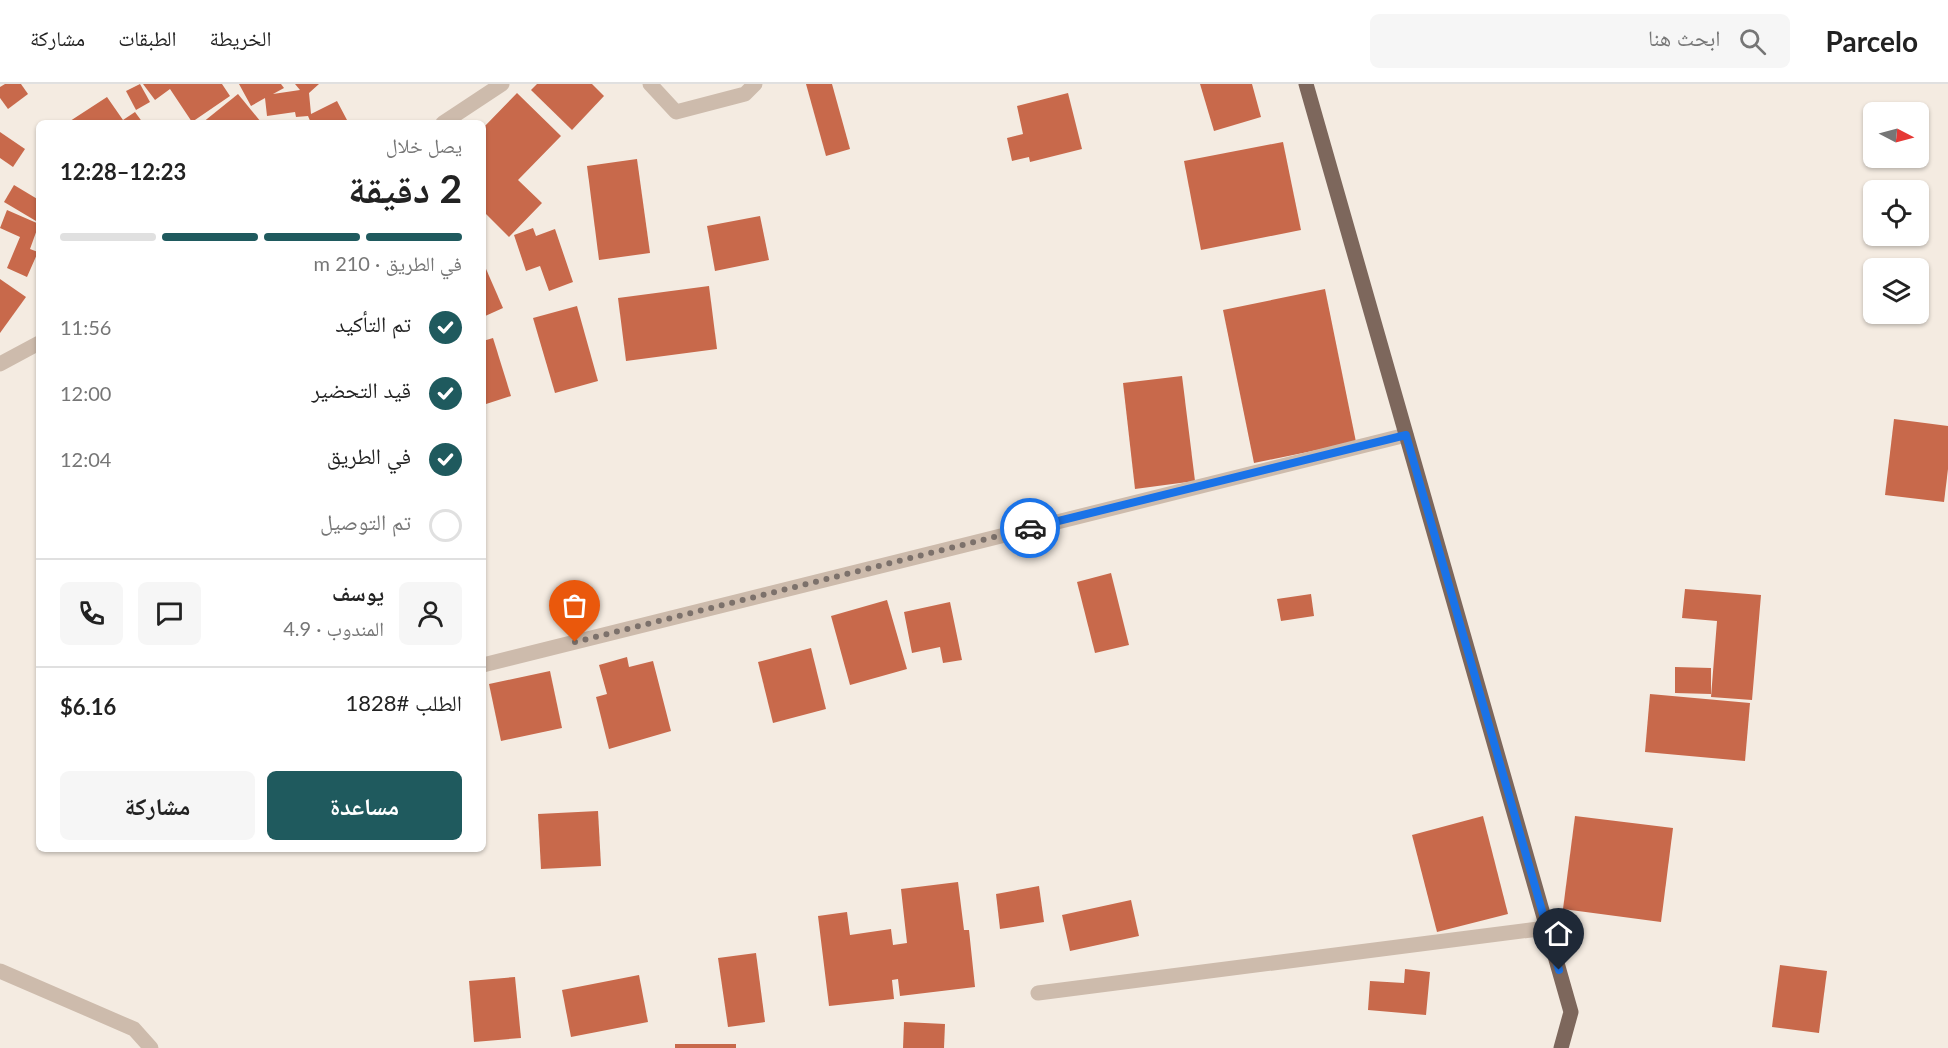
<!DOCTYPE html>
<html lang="ar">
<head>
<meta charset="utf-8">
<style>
  :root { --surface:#fff; --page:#f6f6f6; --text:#222; --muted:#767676; --line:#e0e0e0; --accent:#1f5a5e }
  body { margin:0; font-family:Lato,"Noto Naskh Arabic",sans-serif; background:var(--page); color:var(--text); direction:rtl; height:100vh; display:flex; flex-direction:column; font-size:22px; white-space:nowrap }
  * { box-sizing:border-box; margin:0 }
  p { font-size:20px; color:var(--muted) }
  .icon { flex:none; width:33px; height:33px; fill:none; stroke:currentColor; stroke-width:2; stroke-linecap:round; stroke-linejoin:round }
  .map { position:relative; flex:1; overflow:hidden; direction:ltr }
  .sheet { position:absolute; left:36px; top:36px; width:450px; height:732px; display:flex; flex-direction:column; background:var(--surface); border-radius:9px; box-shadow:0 2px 4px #0004; direction:rtl }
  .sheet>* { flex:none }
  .needle { width:39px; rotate:96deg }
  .controls { position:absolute; left:1863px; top:18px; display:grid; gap:12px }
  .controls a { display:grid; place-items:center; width:66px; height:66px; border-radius:9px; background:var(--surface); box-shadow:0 2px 4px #0004; font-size:30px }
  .pin { position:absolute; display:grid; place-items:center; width:51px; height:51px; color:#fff; margin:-62px -26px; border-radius:50% 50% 50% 0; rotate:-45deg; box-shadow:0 0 6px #0007 }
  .pin .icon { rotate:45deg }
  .courier { position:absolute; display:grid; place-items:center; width:60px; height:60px; margin:-30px; border:4px solid #1a73e8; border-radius:50%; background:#fff; color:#222; box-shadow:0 2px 8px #0007 }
  .head em { font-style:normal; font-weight:700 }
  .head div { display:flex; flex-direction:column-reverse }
  .head { display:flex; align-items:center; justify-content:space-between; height:102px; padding:0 24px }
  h1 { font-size:39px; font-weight:700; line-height:45px }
  .bar { display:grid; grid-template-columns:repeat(4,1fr); gap:9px 6px; align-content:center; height:72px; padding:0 24px }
  .bar i { height:8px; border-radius:4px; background:var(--line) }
  .bar .current { background:var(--accent) }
  .bar p { grid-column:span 4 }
  .line { display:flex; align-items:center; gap:15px; padding:0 24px; border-top:2px solid var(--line) }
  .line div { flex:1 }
  .round { display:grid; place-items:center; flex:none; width:63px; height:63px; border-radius:9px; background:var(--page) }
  ol { padding:0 24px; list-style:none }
  li { display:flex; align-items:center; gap:18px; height:66px }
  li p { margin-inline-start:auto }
  li .icon { padding:6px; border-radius:50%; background:var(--accent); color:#fff; stroke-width:4 }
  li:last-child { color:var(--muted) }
  li i { width:33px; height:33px; border:3px solid var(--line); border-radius:50% }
  .primary-button { display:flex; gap:12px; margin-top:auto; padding:12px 24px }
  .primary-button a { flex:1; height:69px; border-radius:9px; background:var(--accent); color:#fff; font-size:24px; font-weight:700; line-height:69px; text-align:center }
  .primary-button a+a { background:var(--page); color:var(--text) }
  header { display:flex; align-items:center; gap:36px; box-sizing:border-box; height:84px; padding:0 30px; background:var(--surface); border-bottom:2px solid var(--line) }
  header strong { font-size:28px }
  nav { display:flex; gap:33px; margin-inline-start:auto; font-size:21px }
  .search { width:420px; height:54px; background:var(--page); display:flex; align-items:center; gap:15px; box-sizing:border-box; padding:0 21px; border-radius:9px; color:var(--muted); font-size:22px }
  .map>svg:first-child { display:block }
  .building { fill:#c8694b }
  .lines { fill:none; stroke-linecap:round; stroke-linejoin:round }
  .minor { stroke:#cdbbac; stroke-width:15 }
  .major { stroke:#7d675c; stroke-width:15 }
  .done { stroke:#7c716b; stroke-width:6; stroke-dasharray:0 10.8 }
  .route { stroke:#1a73e8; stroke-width:8 }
</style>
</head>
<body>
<header>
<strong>Parcelo</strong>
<div class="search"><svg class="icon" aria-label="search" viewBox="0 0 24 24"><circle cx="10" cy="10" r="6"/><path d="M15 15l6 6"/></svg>ابحث هنا</div>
<nav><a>الخريطة</a><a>الطبقات</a><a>مشاركة</a></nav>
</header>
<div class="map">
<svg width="1948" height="964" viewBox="0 0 1948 964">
  <rect width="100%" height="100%" fill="#f4ebe1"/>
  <g class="building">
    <path d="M5,0H21L28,10L8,25L0,14V3Z"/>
    <path d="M140,0L150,18L136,26L126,7Z"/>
    <path d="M143,0H222L230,12L192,38L170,5L155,16Z"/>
    <path d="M239,0H281L284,4L273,10L300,6L295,0H319L309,9L311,30L337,17L347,36L341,39H311L308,32L296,33L295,28L267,32L265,14L251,22Z"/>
    <path d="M537,0H592L604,12L572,46L531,6Z"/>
    <path d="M806,0H832L850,65L826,72Z"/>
    <path d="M1200,0H1252L1261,33L1214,47Z"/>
    <path d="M517,9L561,52L518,96L542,119L509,153L483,127V44Z"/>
    <path d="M1068,9L1082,65L1030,78L1029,73L1012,77L1007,54L1023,50L1017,22Z"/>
    <path d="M238,10L261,38L202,39Z"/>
    <path d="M107,13L123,36L135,28L143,39H67Z"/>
    <path d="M0,48L25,65L13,83L0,74Z"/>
    <path d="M1283,58L1301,146L1201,166L1184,77Z"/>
    <path d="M637,75L650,169L599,176L587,82Z"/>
    <path d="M14,101L39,116V132L36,137L4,118Z"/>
    <path d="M7,126L39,140L30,165L38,168L27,193L7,184L20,153L0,144Z"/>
    <path d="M760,132L769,176L715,187L707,142Z"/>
    <path d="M533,144L536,152L555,145L573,198L549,207L540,182L526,187L514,151Z"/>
    <path d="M483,178L503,224L483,233Z"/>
    <path d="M0,195L26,213L0,249Z"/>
    <path d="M709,202L717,265L626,277L618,214Z"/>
    <path d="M1325,205L1356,358L1254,379L1223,226Z"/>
    <path d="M577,222L598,297L555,309L533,234Z"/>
    <path d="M493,254L511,312L483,321V257Z"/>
    <path d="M1182,292L1195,397L1135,405L1123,299Z"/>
    <path d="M1894,335L1948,342V385L1944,418L1885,411Z"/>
    <path d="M1111,489L1129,561L1095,569L1077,498Z"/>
    <path d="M1685,505L1761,511L1752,616L1711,613L1717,537L1682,534Z"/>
    <path d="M1311,510L1314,532L1281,537L1277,515Z"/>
    <path d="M887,516L907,585L850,601L831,532Z"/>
    <path d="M950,518L962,576L943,579L940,563L912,569L904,528Z"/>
    <path d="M811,564L826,625L773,639L758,578Z"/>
    <path d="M627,573L629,583L653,577L671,647L609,665L596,613L607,610L599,581Z"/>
    <path d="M1675,583L1711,584V610L1675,609Z"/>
    <path d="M550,587L562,644L501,657L489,600Z"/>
    <path d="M1650,610L1750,619L1745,677L1645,668Z"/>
    <path d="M598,727L601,782L541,785L538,730Z"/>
    <path d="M1483,732L1508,830L1437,848L1412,751Z"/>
    <path d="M1575,732L1673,744L1661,838L1563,825Z"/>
    <path d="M958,798L964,846H969L975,903L900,912L898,895L892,896L894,915L829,922L818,832L847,828L850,851L891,845L893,861L907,859L901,805Z"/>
    <path d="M1039,802L1044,838L1000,845L996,810Z"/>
    <path d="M1131,816L1139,852L1070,867L1062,831Z"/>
    <path d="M756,869L765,938L728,943L718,874Z"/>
    <path d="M1780,881L1827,887L1819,949L1772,943Z"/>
    <path d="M1405,885L1430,888L1426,931L1368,926L1370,897L1404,899Z"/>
    <path d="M639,891L648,938L571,953L562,906Z"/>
    <path d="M515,893L521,954L474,958L469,897Z"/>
    <path d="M904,938L945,940L944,964H903Z"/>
    <rect x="675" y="960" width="61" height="4"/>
  </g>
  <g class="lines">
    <g class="minor">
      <path d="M650,0L676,28L745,10L755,0"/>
      <path d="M443,39L502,0"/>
      <path d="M0,280L39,259"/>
      <path d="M483,581L1406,351"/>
      <path d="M0,887L134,945L151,964"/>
      <path d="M1038,909L1546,844"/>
    </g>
    <path class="major" d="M1306,0L1571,928L1561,964"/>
  </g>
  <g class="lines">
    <path class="done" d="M575,558L1030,444"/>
    <path class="route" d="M1030,444L1406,351L1559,886"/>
  </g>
</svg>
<div class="controls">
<a><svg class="needle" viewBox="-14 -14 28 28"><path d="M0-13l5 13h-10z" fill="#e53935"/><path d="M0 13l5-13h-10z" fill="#767676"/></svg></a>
<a><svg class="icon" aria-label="locate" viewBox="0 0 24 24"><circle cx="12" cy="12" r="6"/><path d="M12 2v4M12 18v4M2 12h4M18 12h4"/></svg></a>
<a><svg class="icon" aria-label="layers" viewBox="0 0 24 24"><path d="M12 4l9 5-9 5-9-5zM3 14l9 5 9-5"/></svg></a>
</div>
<div class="pin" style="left:575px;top:558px;background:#ea580c"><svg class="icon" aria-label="bag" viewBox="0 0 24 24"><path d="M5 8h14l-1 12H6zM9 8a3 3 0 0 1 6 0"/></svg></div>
<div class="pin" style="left:1559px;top:886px;background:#1f2937"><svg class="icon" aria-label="home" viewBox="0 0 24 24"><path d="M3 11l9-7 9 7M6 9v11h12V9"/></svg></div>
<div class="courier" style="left:1030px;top:444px"><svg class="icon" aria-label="car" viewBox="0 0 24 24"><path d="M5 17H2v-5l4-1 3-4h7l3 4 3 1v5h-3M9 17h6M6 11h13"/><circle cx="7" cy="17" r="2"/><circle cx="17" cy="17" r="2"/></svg></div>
<section class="sheet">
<div class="head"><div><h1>2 دقيقة</h1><p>يصل خلال</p></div><em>12:23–12:28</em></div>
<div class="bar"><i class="current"></i><i class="current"></i><i class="current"></i><i></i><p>في الطريق · 210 m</p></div>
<ol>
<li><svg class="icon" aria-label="check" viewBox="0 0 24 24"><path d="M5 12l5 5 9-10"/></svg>تم التأكيد<p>11:56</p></li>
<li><svg class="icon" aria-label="check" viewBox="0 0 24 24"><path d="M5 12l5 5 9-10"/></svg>قيد التحضير<p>12:00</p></li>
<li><svg class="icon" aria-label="check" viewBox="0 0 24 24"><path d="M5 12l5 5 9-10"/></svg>في الطريق<p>12:04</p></li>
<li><i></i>تم التوصيل</li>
</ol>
<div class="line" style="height:108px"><a class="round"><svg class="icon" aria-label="person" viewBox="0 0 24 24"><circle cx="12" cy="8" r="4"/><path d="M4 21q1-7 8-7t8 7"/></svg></a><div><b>يوسف</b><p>المندوب · 4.9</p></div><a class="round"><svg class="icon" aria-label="chat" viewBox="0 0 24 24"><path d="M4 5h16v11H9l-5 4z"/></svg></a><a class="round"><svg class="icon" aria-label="phone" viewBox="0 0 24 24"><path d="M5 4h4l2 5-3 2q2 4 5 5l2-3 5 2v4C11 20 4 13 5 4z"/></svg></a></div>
<div class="line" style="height:78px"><div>الطلب #1828</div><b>$6.16</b></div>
<div class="primary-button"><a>مساعدة</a><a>مشاركة</a></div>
</section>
</div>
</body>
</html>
